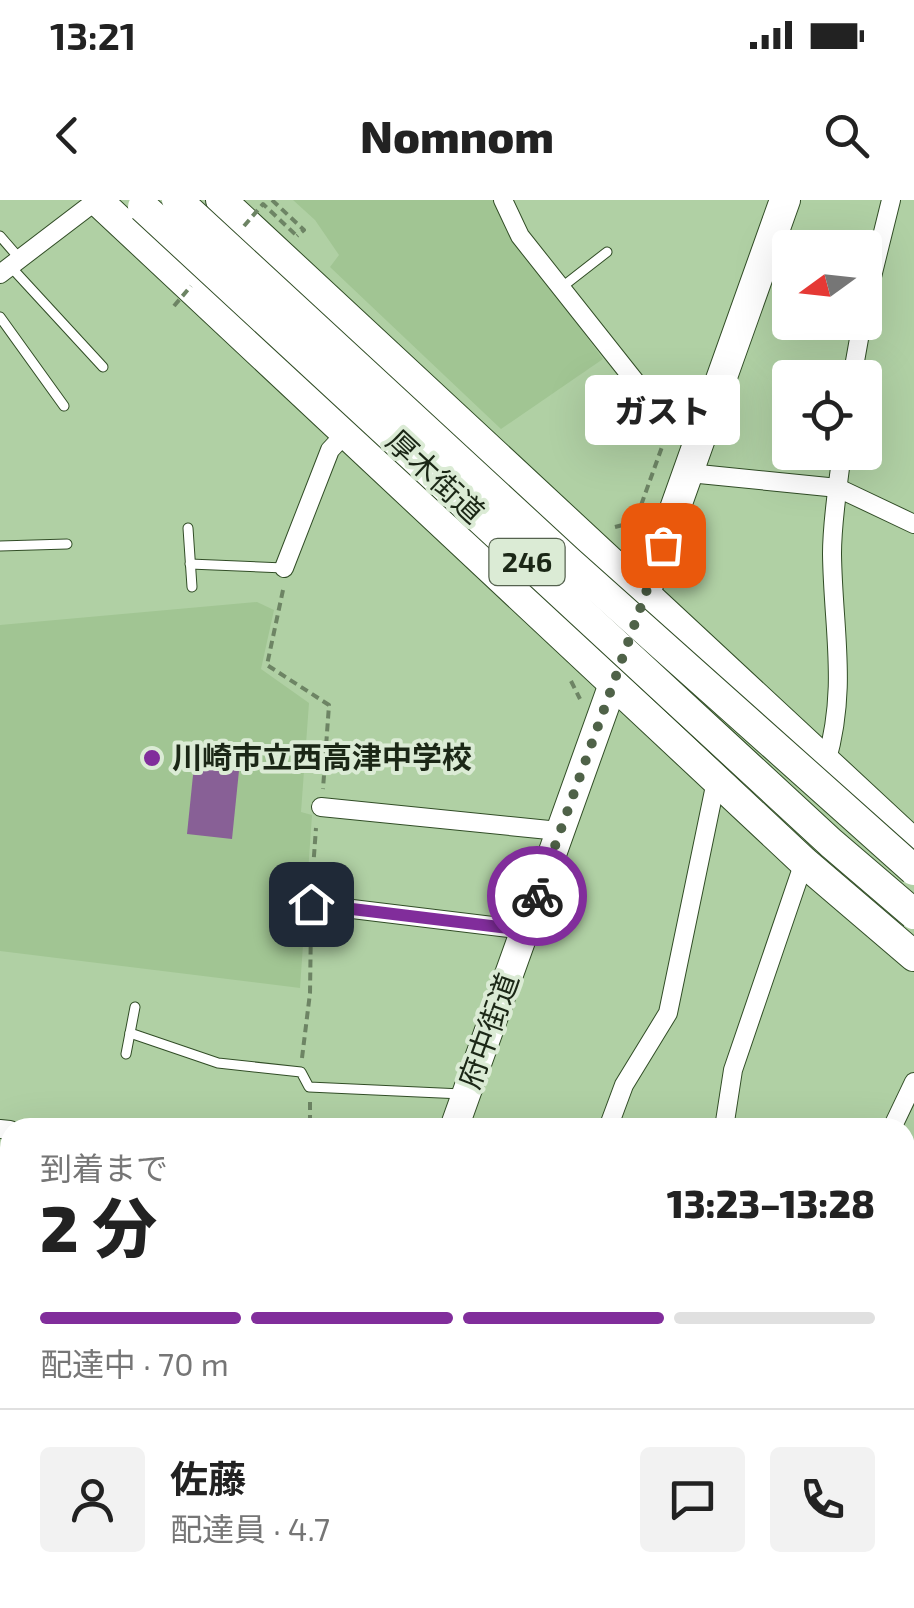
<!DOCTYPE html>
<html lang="ja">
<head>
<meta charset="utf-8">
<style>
  :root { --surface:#fff; --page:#f2f2f2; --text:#222; --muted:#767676; --line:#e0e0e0; --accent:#812d9b }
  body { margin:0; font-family:"Exo 2","Noto Sans JP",sans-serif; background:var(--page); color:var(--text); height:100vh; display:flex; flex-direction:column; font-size:38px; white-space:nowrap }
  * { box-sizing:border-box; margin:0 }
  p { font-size:32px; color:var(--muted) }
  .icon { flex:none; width:55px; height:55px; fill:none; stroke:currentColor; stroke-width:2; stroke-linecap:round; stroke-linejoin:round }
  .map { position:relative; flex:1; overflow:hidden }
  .side { position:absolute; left:0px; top:918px; width:915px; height:492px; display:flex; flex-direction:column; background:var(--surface); border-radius:30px 30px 0 0; box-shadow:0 10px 40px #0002 }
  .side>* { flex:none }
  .needle { width:65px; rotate:255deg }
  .tools { position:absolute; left:772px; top:30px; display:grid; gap:20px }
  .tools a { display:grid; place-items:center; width:110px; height:110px; border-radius:10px; background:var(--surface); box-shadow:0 10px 40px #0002; font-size:50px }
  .pin { position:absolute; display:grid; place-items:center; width:85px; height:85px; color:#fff; margin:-42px; border-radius:20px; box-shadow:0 5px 15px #0006 }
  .courier { position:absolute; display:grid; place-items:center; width:100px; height:100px; margin:-50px; border:8px solid #812d9b; border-radius:50%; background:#fff; color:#222; box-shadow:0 2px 12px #0007 }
  .bubble { position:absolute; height:70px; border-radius:10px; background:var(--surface); box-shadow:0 10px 40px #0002; font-size:32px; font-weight:800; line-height:70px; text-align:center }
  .overview em { font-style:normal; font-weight:800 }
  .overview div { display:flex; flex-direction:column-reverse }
  .overview { display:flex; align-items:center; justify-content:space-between; height:170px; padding:0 40px }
  h1 { font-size:65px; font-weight:800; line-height:75px }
  .bar { display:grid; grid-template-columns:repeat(4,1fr); gap:15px 10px; align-content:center; height:120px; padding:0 40px }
  .bar i { height:12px; border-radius:8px; background:var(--line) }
  .bar .on { background:var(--accent) }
  .bar p { grid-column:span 4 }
  .line { display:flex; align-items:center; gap:25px; padding:0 40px; border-top:2px solid var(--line) }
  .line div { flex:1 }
  .round { display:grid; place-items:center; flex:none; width:105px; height:105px; border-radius:10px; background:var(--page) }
  .status { display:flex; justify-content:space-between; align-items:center; height:70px; padding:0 50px; background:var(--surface); direction:ltr }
  .status svg { height:28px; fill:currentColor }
  header { display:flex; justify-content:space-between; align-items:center; height:130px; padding:0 40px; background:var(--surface); font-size:45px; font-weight:800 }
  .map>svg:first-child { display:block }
  .built { fill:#a1c593 }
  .water { fill:#886096 }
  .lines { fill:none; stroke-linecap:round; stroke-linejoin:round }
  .river { stroke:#886096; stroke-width:42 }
  .service-casing { stroke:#314d26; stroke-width:11 }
  .minor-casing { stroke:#314d26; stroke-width:20 }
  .tertiary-casing { stroke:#314d26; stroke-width:25 }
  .primary-casing { stroke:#314d26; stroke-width:30 }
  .trunk-casing { stroke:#314d26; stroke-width:32 }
  .path { stroke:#6d8464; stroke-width:4; stroke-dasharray:8 5; stroke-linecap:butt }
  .service { stroke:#fff; stroke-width:9 }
  .minor { stroke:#fff; stroke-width:18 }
  .tertiary { stroke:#fff; stroke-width:22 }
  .primary { stroke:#fff; stroke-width:28 }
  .trunk { stroke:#fff; stroke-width:30 }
  .trunk-bridge-casing { stroke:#314d26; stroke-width:32; stroke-linecap:butt }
  .path-bridge { stroke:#6d8464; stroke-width:4; stroke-dasharray:8 5; stroke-linecap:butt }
  .trunk-bridge { stroke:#fff; stroke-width:30 }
  .done { stroke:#4f6248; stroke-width:10; stroke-dasharray:0 18 }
  .route { stroke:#812d9b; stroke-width:12 }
  .poi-dot { fill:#812d9b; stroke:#dbebd5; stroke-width:4 }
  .labels { text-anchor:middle; stroke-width:8; stroke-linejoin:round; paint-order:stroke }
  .shield { fill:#dbebd5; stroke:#55624f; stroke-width:2.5 }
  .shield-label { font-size:28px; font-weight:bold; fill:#1b2716 }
  .street-label { font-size:30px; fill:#1b2716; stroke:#dbebd5 }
  .poi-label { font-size:30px; font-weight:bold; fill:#1b2716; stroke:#dbebd5; text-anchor:start }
</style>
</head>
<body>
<div class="status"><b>13:21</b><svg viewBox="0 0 49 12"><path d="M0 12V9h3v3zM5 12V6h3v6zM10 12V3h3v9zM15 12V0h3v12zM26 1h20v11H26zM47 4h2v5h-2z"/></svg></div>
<header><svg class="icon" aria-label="back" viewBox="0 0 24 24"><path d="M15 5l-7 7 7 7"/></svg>Nomnom<svg class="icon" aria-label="search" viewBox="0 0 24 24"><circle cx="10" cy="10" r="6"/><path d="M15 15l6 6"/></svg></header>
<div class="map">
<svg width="914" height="1408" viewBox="0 0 914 1408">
  <rect width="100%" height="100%" fill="#b0d0a4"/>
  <g class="built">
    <path d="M293,0H493L518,44L603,159L501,229L330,67L339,55L315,20Z"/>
    <path d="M257,402L274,410L261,469L309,503L301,612L312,615L300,788L0,751V425Z"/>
  </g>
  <path class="water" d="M196,546L241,551L232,639L187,634Z"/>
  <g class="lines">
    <g class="river">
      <path d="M905,1275L914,1257"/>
      <path d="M839,1408L843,1400"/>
    </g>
    <defs>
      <g id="service">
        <path d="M0,36L20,59"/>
        <path d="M10,66L103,167"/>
        <path d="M562,87L607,52"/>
        <path d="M0,117L64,206"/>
        <path d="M188,328L192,387"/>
        <path d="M0,346L67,344"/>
        <path d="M190,364L284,368"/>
        <path d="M130,833L218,863L301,872L309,887L462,894"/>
        <path d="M126,854L135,807"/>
        <path d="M0,1210L10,1209"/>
        <path d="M0,1277L10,1288"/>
        <path d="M99,1400L106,1408"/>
      </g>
      <g id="minor">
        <path d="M503,0L520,36L657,209L708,218"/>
        <path d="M0,74L97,0"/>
        <path d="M865,105L891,0"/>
        <path d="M852,178L862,122"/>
        <path d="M689,273L838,288L914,324"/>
        <path d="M284,368L330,250L345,234"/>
        <path d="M826,563C848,487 833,430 832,354C832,320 838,286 842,252"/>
        <path d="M321,607L559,631"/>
        <path d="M311,704L525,730"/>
        <path d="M608,928L624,885L668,813L716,581"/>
        <path d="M724,928L733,870L804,662"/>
        <path d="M892,928L914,882"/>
        <path d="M0,929L10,930"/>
        <path d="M905,1197L914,1200"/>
        <path d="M539,1408L544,1400"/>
        <path d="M654,1408L658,1400"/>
      </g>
      <path id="tertiary" d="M267,1408L270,1400"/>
      <g id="primary">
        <path d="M454,928L614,481"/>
        <path d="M351,1400V1408"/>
      </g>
      <g id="trunk">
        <path d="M97,0L804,662L914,756"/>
        <path d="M221,0L914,644"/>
        <path d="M640,407L785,0"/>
      </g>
    </defs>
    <use href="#service" class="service-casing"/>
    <use href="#minor" class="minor-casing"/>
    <use href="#tertiary" class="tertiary-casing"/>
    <use href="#primary" class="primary-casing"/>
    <use href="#trunk" class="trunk-casing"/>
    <g class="path">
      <path d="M272,0L304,30L297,36"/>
      <path d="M615,327L635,322L667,233"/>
      <path d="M283,390L267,465L329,505L323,589"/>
      <path d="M571,481L580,499"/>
      <path d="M312,683L316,628"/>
      <path d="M302,858L310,793L311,723"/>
      <path d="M310,902V928"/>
      <path d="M905,1250L914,1232"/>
      <path d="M905,1307L914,1289"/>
      <path d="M828,1408L832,1400"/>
      <path d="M857,1408L860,1400"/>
    </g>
    <use href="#service" class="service"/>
    <use href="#minor" class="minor"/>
    <use href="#tertiary" class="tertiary"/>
    <use href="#primary" class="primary"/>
    <use href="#trunk" class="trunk"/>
    <defs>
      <g id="trunk-bridge">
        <path d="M177,0L568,361L914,670"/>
        <path d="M143,7L831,643L914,714"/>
      </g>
    </defs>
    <use href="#trunk-bridge" class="trunk-bridge-casing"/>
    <g class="path-bridge">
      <path d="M244,26L263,4L297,36"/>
      <path d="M174,106L191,86"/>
    </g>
    <use href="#trunk-bridge" class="trunk-bridge"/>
  </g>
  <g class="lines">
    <path class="done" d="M537,696L663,345"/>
    <path class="route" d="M311,704L525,730L537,696"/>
  </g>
  <circle class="poi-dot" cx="152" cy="558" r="10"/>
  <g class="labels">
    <rect class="shield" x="489.5" y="339" width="75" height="46" rx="8"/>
    <g class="shield-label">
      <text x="527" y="372">246</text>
    </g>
    <g class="street-label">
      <text transform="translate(435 277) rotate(43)" y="10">厚木街道</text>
      <text transform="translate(489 831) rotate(-70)" y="10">府中街道</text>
    </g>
    <g class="poi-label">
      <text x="172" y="568">川崎市立西高津中学校</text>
    </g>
  </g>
</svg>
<div class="tools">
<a><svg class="needle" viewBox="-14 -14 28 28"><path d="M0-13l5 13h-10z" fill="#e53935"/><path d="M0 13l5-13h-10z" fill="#767676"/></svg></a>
<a><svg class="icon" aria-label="locate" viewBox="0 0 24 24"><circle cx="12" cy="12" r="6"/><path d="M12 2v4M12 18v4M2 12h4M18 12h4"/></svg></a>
</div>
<div class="pin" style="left:663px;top:345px;background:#ea580c"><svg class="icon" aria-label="bag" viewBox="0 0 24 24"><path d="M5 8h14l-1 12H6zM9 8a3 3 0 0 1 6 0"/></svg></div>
<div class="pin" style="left:311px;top:704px;background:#1f2937"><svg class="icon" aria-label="home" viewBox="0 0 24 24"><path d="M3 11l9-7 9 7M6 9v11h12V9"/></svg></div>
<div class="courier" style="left:537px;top:696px"><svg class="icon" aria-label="bike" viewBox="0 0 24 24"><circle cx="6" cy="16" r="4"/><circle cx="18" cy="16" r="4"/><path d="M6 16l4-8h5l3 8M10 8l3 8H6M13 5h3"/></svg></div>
<div class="bubble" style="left:585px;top:175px;width:155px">ガスト</div>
<section class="side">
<div class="overview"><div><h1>2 分</h1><p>到着まで</p></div><em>13:23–13:28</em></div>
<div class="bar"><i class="on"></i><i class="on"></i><i class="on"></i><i></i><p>配達中 · 70 m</p></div>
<div class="line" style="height:180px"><a class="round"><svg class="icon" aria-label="person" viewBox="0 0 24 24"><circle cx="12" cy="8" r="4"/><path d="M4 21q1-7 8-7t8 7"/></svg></a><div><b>佐藤</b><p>配達員 · 4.7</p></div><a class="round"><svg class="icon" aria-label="chat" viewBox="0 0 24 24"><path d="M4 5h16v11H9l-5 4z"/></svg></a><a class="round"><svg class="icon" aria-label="phone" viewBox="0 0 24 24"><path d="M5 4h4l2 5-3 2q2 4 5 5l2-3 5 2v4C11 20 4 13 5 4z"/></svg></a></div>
</section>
</div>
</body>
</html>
